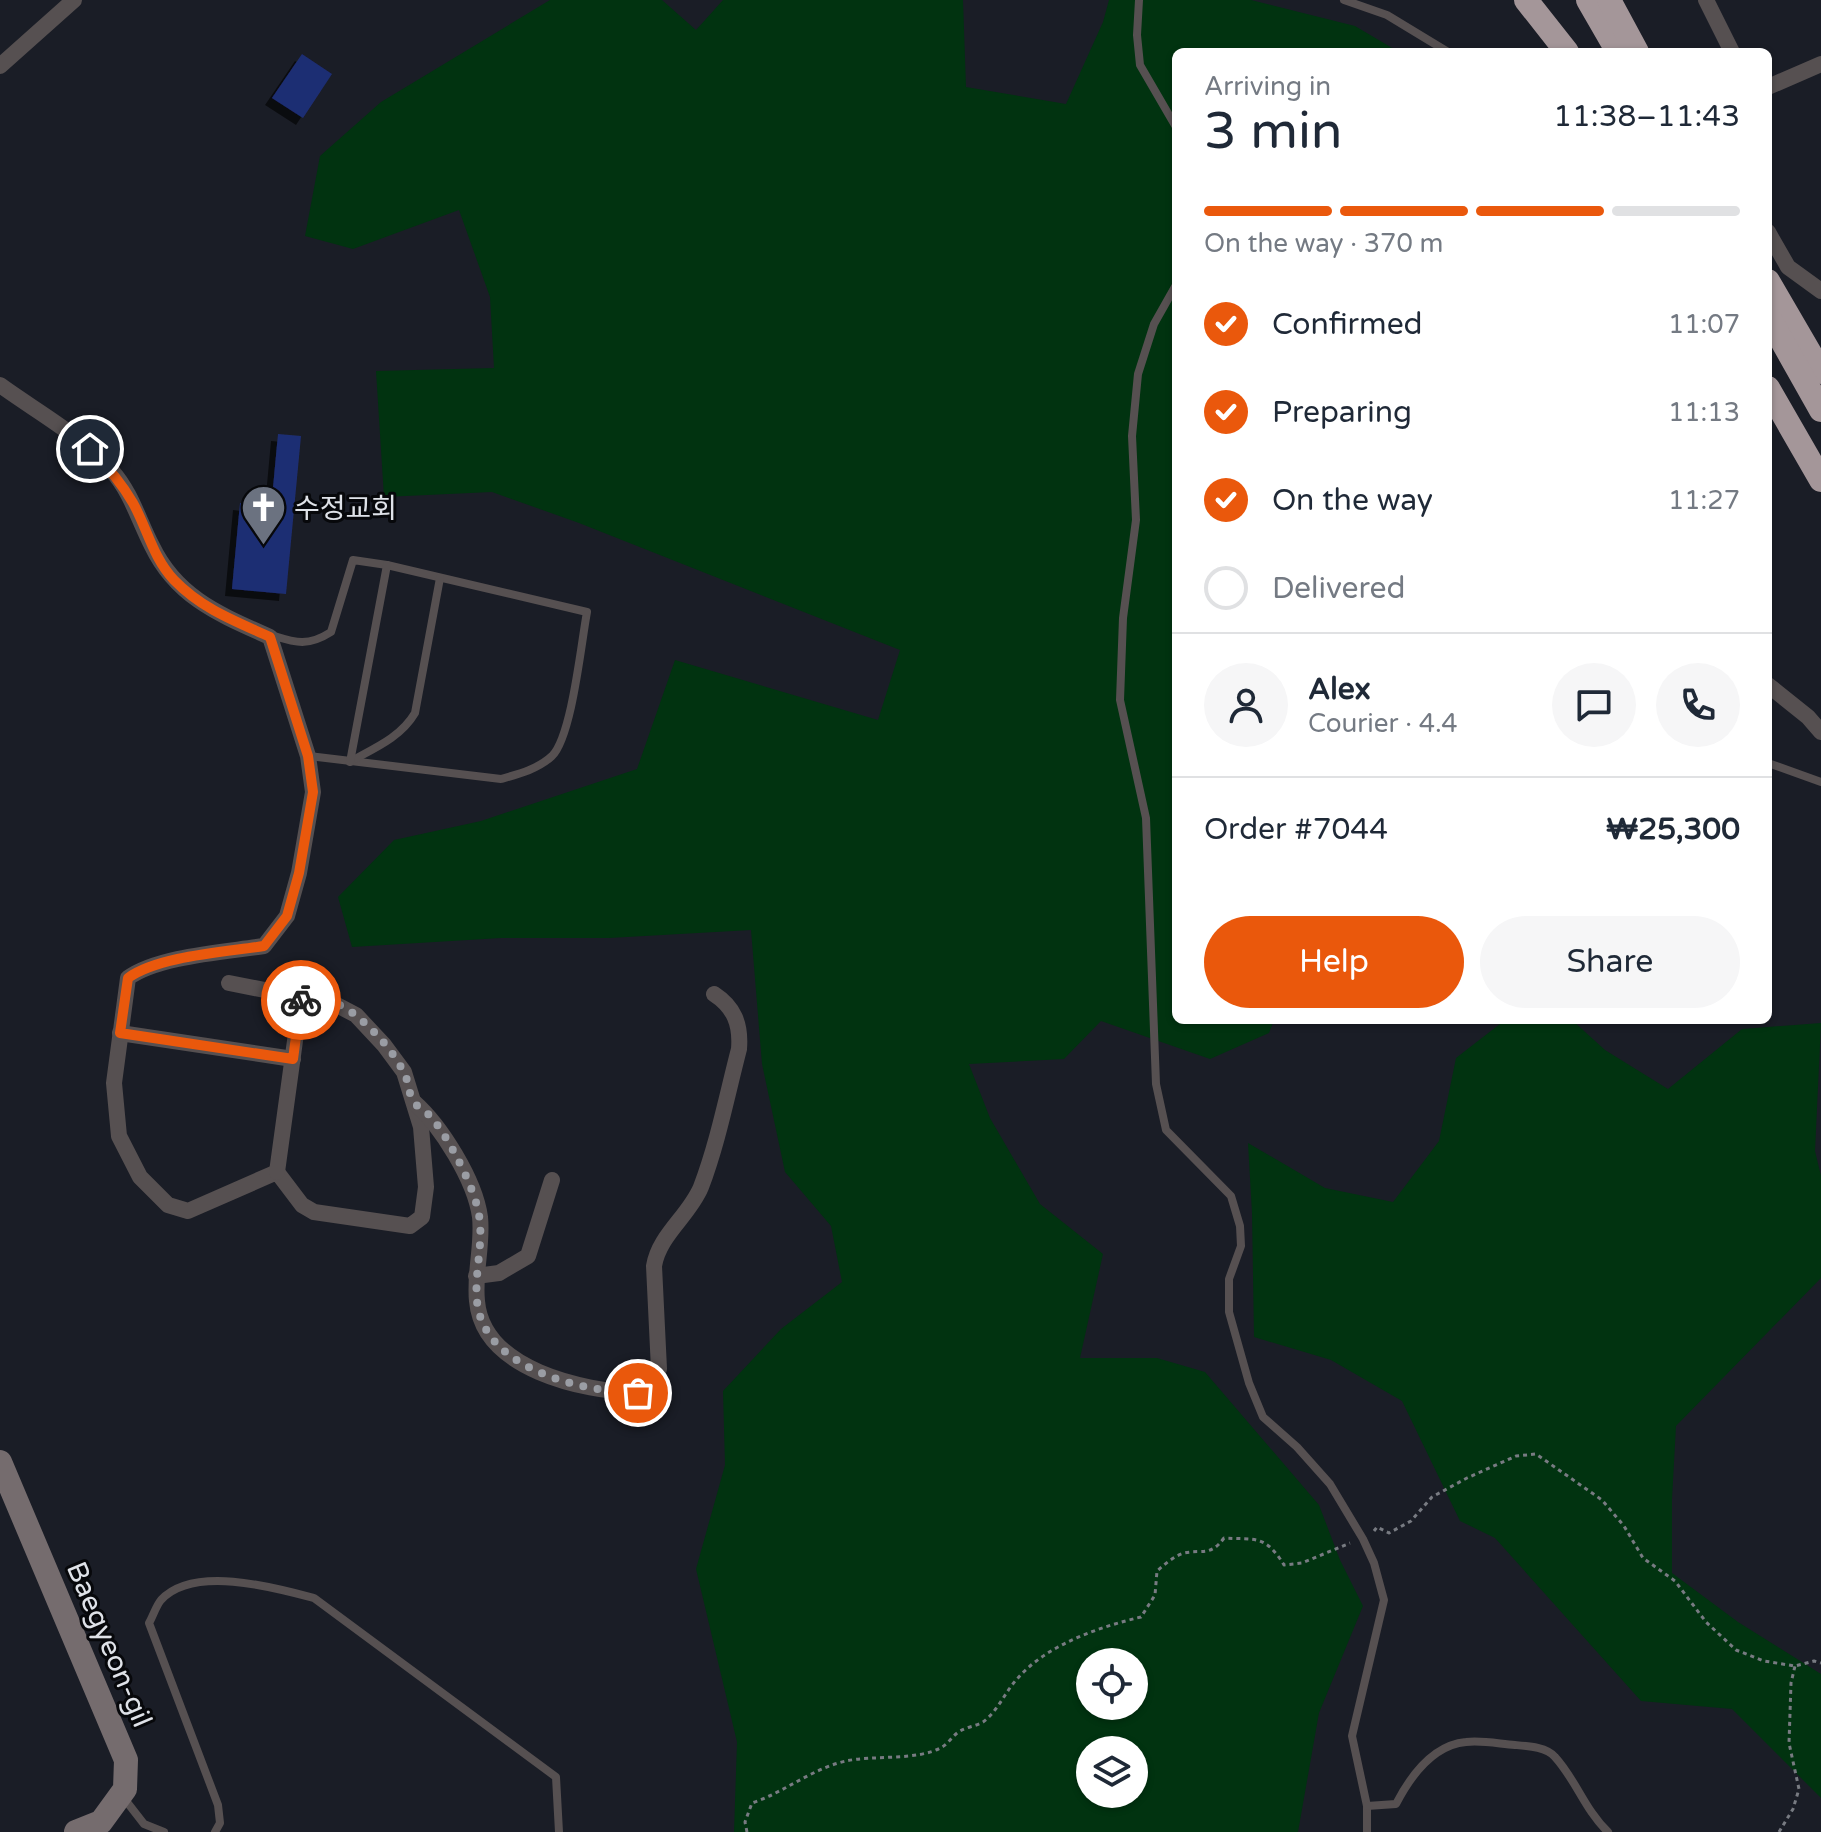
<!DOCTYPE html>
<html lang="en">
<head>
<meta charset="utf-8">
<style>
  :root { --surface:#fff; --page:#f6f6f7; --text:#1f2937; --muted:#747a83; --line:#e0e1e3; --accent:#ea580c }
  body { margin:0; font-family:"Varela Round","Noto Sans KR",sans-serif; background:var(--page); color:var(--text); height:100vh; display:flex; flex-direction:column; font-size:30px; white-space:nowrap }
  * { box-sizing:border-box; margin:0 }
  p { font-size:26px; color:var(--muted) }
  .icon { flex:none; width:44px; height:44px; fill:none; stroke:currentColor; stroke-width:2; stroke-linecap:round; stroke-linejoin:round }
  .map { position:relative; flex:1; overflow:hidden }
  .details { position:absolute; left:1172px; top:48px; width:600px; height:976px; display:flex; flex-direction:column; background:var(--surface); border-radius:12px; box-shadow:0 2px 6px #0004 }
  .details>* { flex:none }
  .tools { position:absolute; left:1076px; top:1648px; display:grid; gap:16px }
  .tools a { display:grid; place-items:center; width:72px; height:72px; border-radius:50%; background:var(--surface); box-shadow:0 2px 6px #0004; font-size:40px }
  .pin { position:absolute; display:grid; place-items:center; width:68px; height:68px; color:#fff; margin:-34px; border:4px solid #fff; border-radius:50%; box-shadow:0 2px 8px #0007 }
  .courier { position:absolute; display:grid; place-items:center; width:80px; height:80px; margin:-40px; border:6px solid #ea580c; border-radius:50%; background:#fff; color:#222; box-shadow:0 2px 10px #0007 }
  .head em { font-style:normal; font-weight:600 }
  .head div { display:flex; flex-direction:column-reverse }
  .head { display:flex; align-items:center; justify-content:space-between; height:136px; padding:0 32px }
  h1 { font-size:52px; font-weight:600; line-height:60px }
  .bar { display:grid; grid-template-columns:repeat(4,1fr); gap:12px 8px; align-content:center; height:96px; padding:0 32px }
  .bar i { height:10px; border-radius:6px; background:var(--line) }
  .bar .selected { background:var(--accent) }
  .bar p { grid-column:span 4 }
  .line { display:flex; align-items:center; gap:20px; padding:0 32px; border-top:2px solid var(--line) }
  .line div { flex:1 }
  .round { display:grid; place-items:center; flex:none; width:84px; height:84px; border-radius:42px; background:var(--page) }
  ol { padding:0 32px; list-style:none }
  li { display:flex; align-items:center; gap:24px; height:88px }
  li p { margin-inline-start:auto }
  li .icon { padding:8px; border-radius:50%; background:var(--accent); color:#fff; stroke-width:4 }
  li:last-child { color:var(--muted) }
  li i { width:44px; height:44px; border:4px solid var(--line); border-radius:50% }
  .action { display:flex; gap:16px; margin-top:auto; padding:16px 32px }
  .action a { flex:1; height:92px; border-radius:48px; background:var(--accent); color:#fff; font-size:32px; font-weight:600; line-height:92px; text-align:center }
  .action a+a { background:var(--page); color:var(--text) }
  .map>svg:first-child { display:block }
  .green { fill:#013310; fill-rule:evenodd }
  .building { fill:#1e2e73; filter:url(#shadow) }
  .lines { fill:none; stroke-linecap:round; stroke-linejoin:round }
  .path { stroke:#787b82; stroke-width:3; stroke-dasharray:4 4; stroke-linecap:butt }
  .lane { stroke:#565051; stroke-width:8 }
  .street { stroke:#565051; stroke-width:16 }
  .secondary { stroke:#756c6e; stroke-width:24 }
  .highway { stroke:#a49699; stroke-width:24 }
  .done { stroke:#9a9da4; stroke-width:8; stroke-dasharray:0 14.4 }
  .route { stroke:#ea580c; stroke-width:10 }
  .labels { text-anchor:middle; stroke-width:6; stroke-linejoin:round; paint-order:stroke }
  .poi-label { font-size:28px; fill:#dfe2e8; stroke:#07080b; text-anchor:start }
  .street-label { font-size:28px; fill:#dfe2e8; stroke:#07080b }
</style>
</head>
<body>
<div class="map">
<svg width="1821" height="1832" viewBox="0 0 1821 1832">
  <defs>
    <filter id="shadow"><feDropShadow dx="-7" dy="7" stdDeviation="0" flood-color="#0009"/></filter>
  </defs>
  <rect width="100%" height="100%" fill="#1a1d26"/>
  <g class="green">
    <path d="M550,0H662L696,30L723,0H963L966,87L1066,104L1103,22L1109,0H1251L1355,26L1399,52H1176V1020H1274L1269,1033L1210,1059L1101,1021L1064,1059L969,1064L990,1118L1040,1204L1103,1254L1080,1358H1157L1205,1372L1319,1505L1340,1560L1363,1606L1319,1713L1298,1832H734L737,1742L696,1569L725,1465L723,1391L781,1329L842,1282L831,1226L785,1172L762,1064L751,930L609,938H501L352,947L338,897L394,840L481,821L637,769L675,660L878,720L900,650L579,523L492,492L384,497L376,371L494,368L490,297L459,210L353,249L305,236L320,156L381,102ZM1090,1662H1134V1706H1090ZM1090,1750H1134V1794H1090Z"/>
    <path d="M1505,1020H1572L1605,1050L1668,1089L1742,1029L1821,1023L1815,1151L1821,1176V1278L1676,1426L1672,1499V1573L1738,1622L1821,1674V1798L1732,1709L1641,1701L1495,1538L1460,1521L1402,1401L1331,1360L1254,1337L1252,1213L1248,1143L1325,1188L1393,1202L1439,1141L1456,1058Z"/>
  </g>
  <g class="building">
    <path d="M302,54L332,74L303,118L272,98Z"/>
    <path d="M278,434L301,436L286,594L232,589L240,503L256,505L258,487L273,488Z"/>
  </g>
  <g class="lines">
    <g class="path">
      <path d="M1374,1531L1377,1527L1389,1533L1411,1521L1432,1497L1467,1478L1516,1456L1536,1454L1602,1500L1624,1526L1643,1558L1675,1581L1706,1622L1736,1650L1764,1661L1795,1666L1814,1661L1821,1663"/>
      <path d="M747,1832L745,1822L752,1803C785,1792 811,1769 846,1761C873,1755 919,1761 942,1747C949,1743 953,1735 960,1731C967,1727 976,1726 983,1722C998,1711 1005,1692 1017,1679C1046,1645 1099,1627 1141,1617L1155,1595L1157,1571C1165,1564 1174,1556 1184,1553C1203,1549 1210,1557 1224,1538C1255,1540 1265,1534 1284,1565L1302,1563L1350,1543"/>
      <path d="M1779,1832L1793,1809L1799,1789L1789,1743L1791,1683L1795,1666"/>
    </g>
    <g class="lane">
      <path d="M1139,0L1137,35L1140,65L1176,127"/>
      <path d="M1344,0L1387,15L1448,52"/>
      <path d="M1176,285L1154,324L1138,374L1132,436L1136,520L1123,618L1120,700L1146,818L1156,1084L1166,1130L1231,1196L1240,1226L1241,1246L1229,1279V1312L1249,1383L1263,1417L1297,1447L1330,1484L1363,1539L1374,1563L1384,1600L1352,1736L1367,1806V1832"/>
      <path d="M268,634C294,642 306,648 331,632L353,560L387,565L587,612C581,644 572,736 552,756C538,769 519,774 501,779L309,756"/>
      <path d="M351,761C375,748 401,737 415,713L440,578"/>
      <path d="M350,762L387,565"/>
      <path d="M1768,763L1821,782"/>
      <path d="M123,1797L144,1824L164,1832"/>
      <path d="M1367,1806L1396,1804C1410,1777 1433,1745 1466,1742C1482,1740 1500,1744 1515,1745C1528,1746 1547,1747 1555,1757C1576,1780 1585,1810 1608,1832"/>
      <path d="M215,1832L220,1823L218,1805L149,1623C153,1616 156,1606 161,1600C193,1565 273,1587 314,1598L556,1777L559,1832"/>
    </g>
    <g class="street">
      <path d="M1706,0L1732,52"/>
      <path d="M0,66L74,0"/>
      <path d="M1768,87L1821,64"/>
      <path d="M1768,232L1788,267L1821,291"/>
      <path d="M0,385C37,412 82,436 112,471C131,492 139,521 152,546C177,598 221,615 270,637L308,756L313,792L299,873L287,916L264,946C226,952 158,956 128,978L114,1083L119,1136L140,1177L168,1205L188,1211L277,1172L302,1205L314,1212L410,1226L422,1217L426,1187L421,1127L404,1072L384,1045L356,1015L335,1004L229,983"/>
      <path d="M1768,685L1808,717L1821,732"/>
      <path d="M120,1033L293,1059"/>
      <path d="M414,1102C441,1126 475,1180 480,1217C483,1245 474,1273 477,1301C483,1370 583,1391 638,1393L651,1382L659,1369L654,1266C659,1235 689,1216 701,1187C718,1142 727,1095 739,1049C741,1024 734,1007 714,994"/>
      <path d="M277,1172L301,997"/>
      <path d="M476,1276L499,1273L528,1256L552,1180"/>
    </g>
    <path class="secondary" d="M0,1462L126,1760L125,1789L101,1822L76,1832"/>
    <g class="highway">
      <path d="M1526,0L1567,52"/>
      <path d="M1588,0L1618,52"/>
      <path d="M1609,0L1637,52"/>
      <path d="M1768,281L1821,372"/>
      <path d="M1768,316L1821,410"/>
      <path d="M1768,388L1821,480"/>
    </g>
  </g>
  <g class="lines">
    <path class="done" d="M301,1000V997C312,999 326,1000 337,1004C361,1014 393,1049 404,1073C409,1081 408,1094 414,1102C418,1108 427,1112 432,1118C449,1139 472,1183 478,1210C485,1240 474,1271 477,1301C483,1369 583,1392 638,1393"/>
    <path class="route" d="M90,449C107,466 121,482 133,503C147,528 153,558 174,580C202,609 235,621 270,637L308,756L313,792L299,873L287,916L264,946C226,952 158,956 128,978L120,1033L293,1059L301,1000"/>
  </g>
  <defs>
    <symbol id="church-pin" viewBox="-11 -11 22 30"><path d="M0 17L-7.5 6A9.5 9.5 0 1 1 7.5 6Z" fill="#6b7280" stroke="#07080b"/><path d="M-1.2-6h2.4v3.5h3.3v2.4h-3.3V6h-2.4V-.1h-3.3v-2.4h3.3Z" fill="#fff"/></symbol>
  </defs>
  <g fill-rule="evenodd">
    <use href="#church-pin" x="238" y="482" width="51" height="69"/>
  </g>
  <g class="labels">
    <g class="poi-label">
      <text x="294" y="518">수정교회</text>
    </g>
    <g class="street-label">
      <text transform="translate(110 1644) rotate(67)" y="10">Baegyeon-gil</text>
    </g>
  </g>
</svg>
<div class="tools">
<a><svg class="icon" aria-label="locate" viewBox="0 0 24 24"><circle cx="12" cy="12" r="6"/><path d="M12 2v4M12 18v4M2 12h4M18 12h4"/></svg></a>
<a><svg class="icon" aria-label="layers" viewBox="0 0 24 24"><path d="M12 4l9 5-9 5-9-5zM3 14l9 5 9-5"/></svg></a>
</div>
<div class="pin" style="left:638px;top:1393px;background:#ea580c"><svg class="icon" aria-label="bag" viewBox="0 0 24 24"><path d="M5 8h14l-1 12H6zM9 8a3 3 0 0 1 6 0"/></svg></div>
<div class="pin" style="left:90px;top:449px;background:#1f2937"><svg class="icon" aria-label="home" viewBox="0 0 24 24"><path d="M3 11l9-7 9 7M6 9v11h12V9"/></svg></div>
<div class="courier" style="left:301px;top:1000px"><svg class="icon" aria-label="bike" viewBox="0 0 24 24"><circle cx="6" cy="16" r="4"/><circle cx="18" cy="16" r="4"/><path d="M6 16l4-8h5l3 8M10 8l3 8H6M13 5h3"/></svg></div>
<section class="details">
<div class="head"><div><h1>3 min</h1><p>Arriving in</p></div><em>11:38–11:43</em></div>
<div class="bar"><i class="selected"></i><i class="selected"></i><i class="selected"></i><i></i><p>On the way · 370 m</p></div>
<ol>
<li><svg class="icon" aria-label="check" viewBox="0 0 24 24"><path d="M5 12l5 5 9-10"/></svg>Confirmed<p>11:07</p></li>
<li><svg class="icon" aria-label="check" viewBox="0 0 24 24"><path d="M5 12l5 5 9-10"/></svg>Preparing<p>11:13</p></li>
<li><svg class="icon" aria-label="check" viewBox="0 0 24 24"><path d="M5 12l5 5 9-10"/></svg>On the way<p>11:27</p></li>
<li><i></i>Delivered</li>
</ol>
<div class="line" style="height:144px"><a class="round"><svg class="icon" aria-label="person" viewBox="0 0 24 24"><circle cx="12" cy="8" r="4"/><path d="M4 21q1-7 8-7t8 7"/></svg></a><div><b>Alex</b><p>Courier · 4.4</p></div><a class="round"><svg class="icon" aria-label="chat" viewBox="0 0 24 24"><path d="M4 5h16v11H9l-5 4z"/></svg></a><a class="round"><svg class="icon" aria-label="phone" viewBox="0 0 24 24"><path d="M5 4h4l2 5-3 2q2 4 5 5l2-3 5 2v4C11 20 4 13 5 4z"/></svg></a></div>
<div class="line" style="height:104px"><div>Order #7044</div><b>₩25,300</b></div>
<div class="action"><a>Help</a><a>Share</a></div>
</section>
</div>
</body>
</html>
